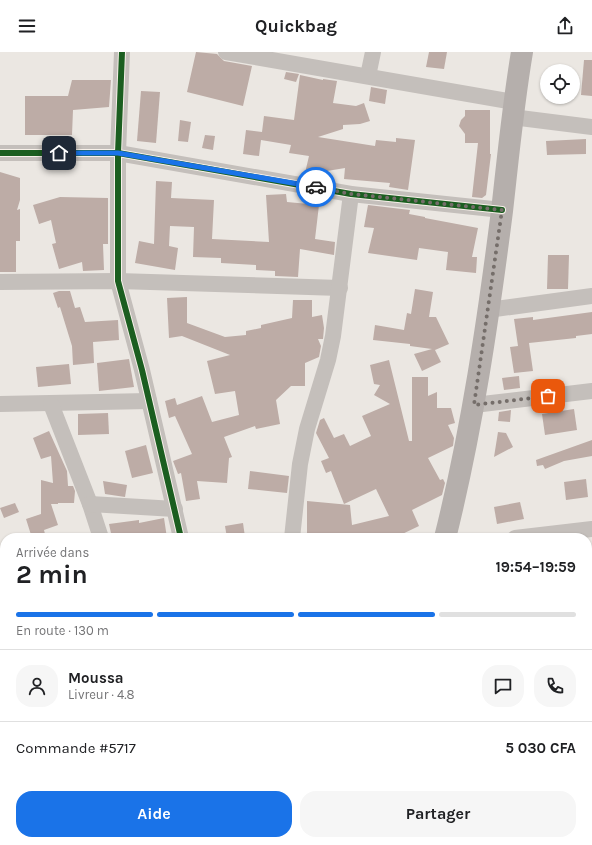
<!DOCTYPE html>
<html lang="fr">
<head>
<meta charset="utf-8">
<style>
  :root { --surface:#fff; --page:#f6f6f6; --text:#202124; --muted:#757577; --line:#e0e0e0; --accent:#1a73e8 }
  body { margin:0; font-family:Karla,sans-serif; background:var(--page); color:var(--text); height:100vh; display:flex; flex-direction:column; font-size:15px; white-space:nowrap }
  * { box-sizing:border-box; margin:0 }
  p { font-size:13px; color:var(--muted) }
  .icon { flex:none; width:22px; height:22px; fill:none; stroke:currentColor; stroke-width:2; stroke-linecap:round; stroke-linejoin:round }
  .map { position:relative; flex:1; overflow:hidden }
  .drawer { position:absolute; left:0px; top:481px; width:592px; height:312px; display:flex; flex-direction:column; background:var(--surface); border-radius:16px 16px 0 0; box-shadow:0 1px 3px #0004 }
  .drawer>* { flex:none }
  .fabs { position:absolute; left:540px; top:12px; display:grid; gap:8px }
  .fabs a { display:grid; place-items:center; width:40px; height:40px; border-radius:50%; background:var(--surface); box-shadow:0 1px 3px #0004; font-size:20px }
  .pin { position:absolute; display:grid; place-items:center; width:34px; height:34px; color:#fff; margin:-17px; border-radius:8px; box-shadow:0 2px 6px #0006 }
  .courier { position:absolute; display:grid; place-items:center; width:40px; height:40px; margin:-20px; border:3px solid #1a73e8; border-radius:50%; background:#fff; color:#222; box-shadow:0 1px 5px #0007 }
  .summary em { font-style:normal; font-weight:700 }
  .summary div { display:flex; flex-direction:column-reverse }
  .summary { display:flex; align-items:center; justify-content:space-between; height:68px; padding:0 16px }
  h1 { font-size:26px; font-weight:700; line-height:30px }
  .bar { display:grid; grid-template-columns:repeat(4,1fr); gap:6px 4px; align-content:center; height:48px; padding:0 16px }
  .bar i { height:5px; border-radius:3px; background:var(--line) }
  .bar .selected { background:var(--accent) }
  .bar p { grid-column:span 4 }
  .line { display:flex; align-items:center; gap:10px; padding:0 16px; border-top:1px solid var(--line) }
  .line div { flex:1 }
  .round { display:grid; place-items:center; flex:none; width:42px; height:42px; border-radius:16px; background:var(--page) }
  .button { display:flex; gap:8px; margin-top:auto; padding:8px 16px }
  .button a { flex:1; height:46px; border-radius:16px; background:var(--accent); color:#fff; font-size:16px; font-weight:700; line-height:46px; text-align:center }
  .button a+a { background:var(--page); color:var(--text) }
  header { display:flex; justify-content:space-between; align-items:center; height:52px; padding:0 16px; background:var(--surface); font-size:18px; font-weight:700 }
  .map>svg:first-child { display:block }
  .building { fill:#bdaca6 }
  .lines { fill:none; stroke-linecap:round; stroke-linejoin:round }
  .street { stroke:#c4bfbb; stroke-width:16 }
  .secondary { stroke:#b5afac; stroke-width:22 }
  .cycleway-casing { stroke:#f8f1ea; stroke-width:8 }
  .cycleway { stroke:#1b5e20; stroke-width:6 }
  .done { stroke:#756e6a; stroke-width:4; stroke-dasharray:0 7.2 }
  .route { stroke:#1a73e8; stroke-width:5 }
</style>
</head>
<body>
<header><svg class="icon" aria-label="menu" viewBox="0 0 24 24"><path d="M4 6h16M4 12h16M4 18h16"/></svg>Quickbag<svg class="icon" aria-label="share" viewBox="0 0 24 24"><path d="M12 15V3M7 8l5-5 5 5M5 13v7h14v-7"/></svg></header>
<div class="map">
<svg width="592" height="793" viewBox="0 0 592 793">
  <rect width="100%" height="100%" fill="#ebe7e2"/>
  <g class="building">
    <path d="M196,0L217,2L224,9L252,14L243,54L187,40Z"/>
    <path d="M429,0H447L444,17L426,15Z"/>
    <path d="M584,8H592V44L581,43Z"/>
    <path d="M286,20L299,22L296,30L284,27Z"/>
    <path d="M300,23L323,28V27L337,29L333,51L356,54L364,51L370,69L360,72L343,73V77L318,85L375,94L376,88L396,90V86L415,88L408,138L389,135L390,131L344,127L345,116L321,120L320,124L305,121L309,104L289,101L291,93L261,88L259,104L243,102L246,78L262,80L264,64L294,68Z"/>
    <path d="M72,28H111L109,55L73,58L72,83H25V44H68Z"/>
    <path d="M371,35L387,38L385,52L369,49Z"/>
    <path d="M141,39L160,40L156,91L137,89Z"/>
    <path d="M465,58H490V102H491L486,143L482,146L472,145L478,91H465V82L459,74L461,68L465,64Z"/>
    <path d="M180,68L191,70L188,90L178,89Z"/>
    <path d="M205,83L215,84L213,98L202,96Z"/>
    <path d="M586,87V102L547,103L546,89Z"/>
    <path d="M0,120L20,126V148L17,158L20,157V189H16V220H0Z"/>
    <path d="M156,129L172,130L171,146L214,148L212,187L269,190L266,143L286,142L287,150L319,153L315,187L335,190L334,203L300,197L298,225L275,224V219L256,218V213L221,211V206L193,205L194,175L170,174L169,194L178,196L175,218L135,211L139,189L154,192Z"/>
    <path d="M60,145L108,146V192H103L104,218L83,219L82,210L59,217L52,192L56,191L51,168L39,172L33,153Z"/>
    <path d="M368,153L410,158L409,162L425,165V166L478,176L472,205H477L476,221L446,218L448,200L419,196L417,208L368,201L374,176L364,175Z"/>
    <path d="M548,203H569L568,237H547Z"/>
    <path d="M415,237L433,240L429,265H436L449,292L435,298L441,310L422,319L414,302L432,297L410,294V292L373,288L375,273L404,278L407,261L411,262Z"/>
    <path d="M59,239H70L75,256L80,255L85,270L118,268L119,288L93,290L94,311L73,313L72,294L60,255L58,256L53,241Z"/>
    <path d="M187,245V271L225,285L246,283V279L261,276V273L292,266L293,248H312V265L322,263L324,276L323,287H318L321,294L319,305L305,311V334H291L276,348L280,372L256,377L255,374L224,385L232,405L229,406L227,431L197,429L200,447L186,449L181,421L178,422L173,409L192,402L175,364L169,366L165,349L175,346L177,353L202,344L212,370L239,363L235,339L215,342L207,309L230,303L182,284L169,286L167,246Z"/>
    <path d="M592,260V282L576,284V286L529,291L533,319L514,321L510,295L518,294L514,267L533,265V268Z"/>
    <path d="M129,307L134,335L99,339L97,311Z"/>
    <path d="M389,308L409,389H412V325H428V344L437,340V356H451L455,371L448,373L454,386L453,394L428,406L440,428L443,427L445,431L442,443L412,458L419,474L396,485L395,482L380,486H307V449L350,453L352,473L389,464L376,437L344,452L331,419L326,421L321,409L329,406L316,381L320,368L324,366L334,386L344,382L350,394L371,384L362,364L390,352L374,343L380,333L374,332L370,313Z"/>
    <path d="M69,312L71,332L38,335L36,315Z"/>
    <path d="M519,324L520,336L504,338L502,326Z"/>
    <path d="M574,357L577,378L545,383L542,362Z"/>
    <path d="M511,358L510,370L498,369L499,360Z"/>
    <path d="M108,361L109,382L78,383V362Z"/>
    <path d="M49,379L67,419L68,434H73L75,439L74,451H58V452H51L58,473L44,478L46,486H32L26,467L41,462V428L53,431L51,404L41,407L33,386Z"/>
    <path d="M498,380L506,381L513,395L494,405Z"/>
    <path d="M592,388V404L564,409L545,417L543,413L537,414L536,408Z"/>
    <path d="M146,393L153,421L132,426L125,399Z"/>
    <path d="M250,419L289,424L287,441L248,437Z"/>
    <path d="M586,427L588,445L566,448L564,430Z"/>
    <path d="M103,429L127,433L125,445L105,442Z"/>
    <path d="M520,450L524,467L497,472L494,455Z"/>
    <path d="M15,451L19,460L4,466L0,456Z"/>
    <path d="M164,466L167,486H147L146,483L112,486L109,472L139,468V471Z"/>
    <path d="M243,471L245,485L227,486L225,474Z"/>
  </g>
  <g class="lines">
    <g class="street">
      <path d="M122,0L118,101V229L142,318L181,486"/>
      <path d="M226,0L513,50"/>
      <path d="M368,24L373,0"/>
      <path d="M512,65L592,75"/>
      <path d="M0,101H118L351,142L502,158"/>
      <path d="M0,230L118,229L340,236"/>
      <path d="M488,258L592,244"/>
      <path d="M0,352L149,349"/>
      <path d="M51,352L90,452L101,486"/>
      <path d="M474,353L592,339"/>
      <path d="M90,452L175,457"/>
      <path d="M292,486L300,412L307,377L328,308L333,284L351,142"/>
      <path d="M515,486L592,477"/>
      <path d="M587,588H592"/>
      <path d="M0,654H5"/>
      <path d="M587,696H592"/>
      <path d="M217,793H233"/>
    </g>
    <g class="secondary">
      <path d="M445,486C472,378 488,269 502,159C508,106 513,53 522,0"/>
      <path d="M335,793L337,788"/>
    </g>
    <defs>
      <g id="cycleway">
        <path d="M122,0L118,101V229L142,318L181,486"/>
        <path d="M0,101H118L351,142L502,158"/>
      </g>
    </defs>
    <use href="#cycleway" class="cycleway-casing"/>
    <use href="#cycleway" class="cycleway"/>
  </g>
  <g class="lines">
    <path class="done" d="M316,135L351,142L502,158L474,353L548,344"/>
    <path class="route" d="M59,101H118L316,135"/>
  </g>
</svg>
<div class="fabs">
<a><svg class="icon" aria-label="locate" viewBox="0 0 24 24"><circle cx="12" cy="12" r="6"/><path d="M12 2v4M12 18v4M2 12h4M18 12h4"/></svg></a>
</div>
<div class="pin" style="left:548px;top:344px;background:#ea580c"><svg class="icon" aria-label="bag" viewBox="0 0 24 24"><path d="M5 8h14l-1 12H6zM9 8a3 3 0 0 1 6 0"/></svg></div>
<div class="pin" style="left:59px;top:101px;background:#1f2937"><svg class="icon" aria-label="home" viewBox="0 0 24 24"><path d="M3 11l9-7 9 7M6 9v11h12V9"/></svg></div>
<div class="courier" style="left:316px;top:135px"><svg class="icon" aria-label="car" viewBox="0 0 24 24"><path d="M5 17H2v-5l4-1 3-4h7l3 4 3 1v5h-3M9 17h6M6 11h13"/><circle cx="7" cy="17" r="2"/><circle cx="17" cy="17" r="2"/></svg></div>
<section class="drawer">
<div class="summary"><div><h1>2 min</h1><p>Arrivée dans</p></div><em>19:54–19:59</em></div>
<div class="bar"><i class="selected"></i><i class="selected"></i><i class="selected"></i><i></i><p>En route · 130 m</p></div>
<div class="line" style="height:72px"><a class="round"><svg class="icon" aria-label="person" viewBox="0 0 24 24"><circle cx="12" cy="8" r="4"/><path d="M4 21q1-7 8-7t8 7"/></svg></a><div><b>Moussa</b><p>Livreur · 4.8</p></div><a class="round"><svg class="icon" aria-label="chat" viewBox="0 0 24 24"><path d="M4 5h16v11H9l-5 4z"/></svg></a><a class="round"><svg class="icon" aria-label="phone" viewBox="0 0 24 24"><path d="M5 4h4l2 5-3 2q2 4 5 5l2-3 5 2v4C11 20 4 13 5 4z"/></svg></a></div>
<div class="line" style="height:52px"><div>Commande #5717</div><b>5 030 CFA</b></div>
<div class="button"><a>Aide</a><a>Partager</a></div>
</section>
</div>
</body>
</html>
